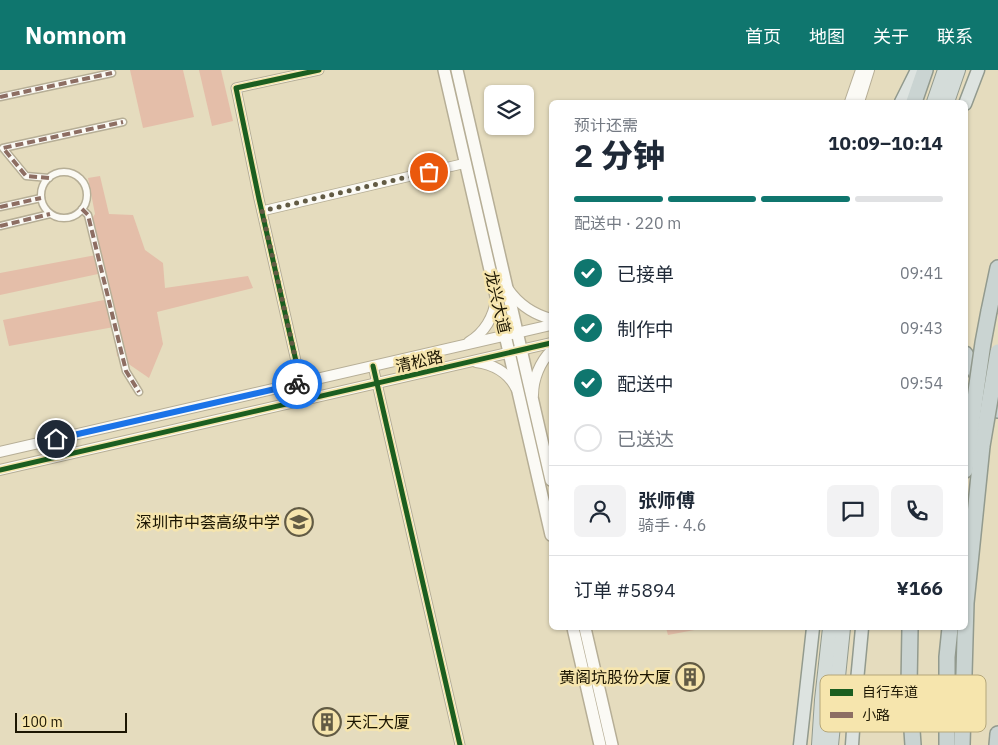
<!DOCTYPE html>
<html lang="zh">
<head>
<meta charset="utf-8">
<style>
  :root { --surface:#fff; --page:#f2f2f3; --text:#1f2937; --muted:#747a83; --line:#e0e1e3; --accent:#0f766e }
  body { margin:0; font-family:"IBM Plex Sans","Noto Sans SC",sans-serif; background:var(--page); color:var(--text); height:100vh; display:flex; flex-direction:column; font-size:19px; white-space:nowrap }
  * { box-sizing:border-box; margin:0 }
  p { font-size:16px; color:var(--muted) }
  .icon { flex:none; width:28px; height:28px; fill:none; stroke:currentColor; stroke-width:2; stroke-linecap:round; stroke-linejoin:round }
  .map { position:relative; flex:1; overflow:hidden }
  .drawer { position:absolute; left:549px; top:30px; width:419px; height:530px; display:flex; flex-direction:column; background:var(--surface); border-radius:8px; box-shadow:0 1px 4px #0004 }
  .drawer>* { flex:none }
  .tools { position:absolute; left:484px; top:15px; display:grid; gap:10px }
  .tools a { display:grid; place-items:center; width:50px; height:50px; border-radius:8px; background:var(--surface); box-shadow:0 1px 4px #0004; font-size:25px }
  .scale { position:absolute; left:15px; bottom:12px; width:112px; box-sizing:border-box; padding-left:5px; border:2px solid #1c1602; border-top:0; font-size:14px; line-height:18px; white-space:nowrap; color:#1c1602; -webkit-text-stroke:4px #f6e5ad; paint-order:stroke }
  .pin { position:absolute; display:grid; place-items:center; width:42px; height:42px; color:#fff; margin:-21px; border:2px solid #fff; border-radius:50%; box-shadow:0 1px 5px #0007 }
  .courier { position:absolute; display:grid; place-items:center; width:50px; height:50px; margin:-25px; border:4px solid #1a73e8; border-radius:50%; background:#fff; color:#222; box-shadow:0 1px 6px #0007 }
  .head em { font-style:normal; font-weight:800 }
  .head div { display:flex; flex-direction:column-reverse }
  .head { display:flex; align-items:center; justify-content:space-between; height:85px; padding:0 25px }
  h1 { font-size:32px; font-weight:800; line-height:38px }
  .bar { display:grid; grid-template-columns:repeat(4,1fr); gap:8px 5px; align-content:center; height:60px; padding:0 25px }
  .bar i { height:6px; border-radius:4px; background:var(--line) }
  .bar .selected { background:var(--accent) }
  .bar p { grid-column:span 4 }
  .line { display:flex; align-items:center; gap:12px; padding:0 25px; border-top:1px solid var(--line) }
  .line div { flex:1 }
  .round { display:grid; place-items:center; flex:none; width:52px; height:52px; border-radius:8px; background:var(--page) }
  ol { padding:0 25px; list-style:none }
  li { display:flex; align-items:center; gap:15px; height:55px }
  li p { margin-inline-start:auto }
  li .icon { padding:5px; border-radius:50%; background:var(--accent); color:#fff; stroke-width:4 }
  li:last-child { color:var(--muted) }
  li i { width:28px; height:28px; border:2px solid var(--line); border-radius:50% }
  header { display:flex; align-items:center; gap:30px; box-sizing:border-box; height:70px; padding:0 25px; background:var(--accent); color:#fff }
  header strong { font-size:24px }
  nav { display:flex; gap:28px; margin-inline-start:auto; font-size:18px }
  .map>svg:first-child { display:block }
  .green { fill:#e4bea9 }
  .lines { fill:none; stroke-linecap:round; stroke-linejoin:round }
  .pedestrian-casing { stroke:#b6ae96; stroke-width:9 }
  .minor-casing { stroke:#b6ae96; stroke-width:11 }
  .tertiary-casing { stroke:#b6ae96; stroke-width:12 }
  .secondary-casing { stroke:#b6ae96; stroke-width:14 }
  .primary-casing { stroke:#929a8e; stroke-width:15 }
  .trunk-casing { stroke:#929a8e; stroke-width:16 }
  .motorway-casing { stroke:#929a8e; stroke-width:18 }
  .pedestrian { stroke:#fbfaf5; stroke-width:6 }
  .minor { stroke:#fbfaf5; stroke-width:9 }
  .tertiary { stroke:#fbfaf5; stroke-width:10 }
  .secondary { stroke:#fbfaf5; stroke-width:11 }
  .primary { stroke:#dde3e0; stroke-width:12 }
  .trunk { stroke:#d4dcd9; stroke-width:14 }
  .motorway { stroke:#cad4d2; stroke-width:15 }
  .motorway-bridge-casing { stroke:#929a8e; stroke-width:18; stroke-linecap:butt }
  .motorway-bridge { stroke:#cad4d2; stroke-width:15 }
  .quiet { stroke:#8d6e63; stroke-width:4; stroke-dasharray:8 4; stroke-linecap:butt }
  .cycleway-casing { stroke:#f6e5ad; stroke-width:8 }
  .cycleway { stroke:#1b5e20; stroke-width:5 }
  .done { stroke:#625b44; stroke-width:5; stroke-dasharray:0 9 }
  .route { stroke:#1a73e8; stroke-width:6 }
  .labels { text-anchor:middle; stroke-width:5; stroke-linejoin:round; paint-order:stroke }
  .street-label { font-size:16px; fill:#1c1602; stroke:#f6e5ad }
  .poi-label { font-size:16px; fill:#1c1602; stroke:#f6e5ad; text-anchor:end }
  .key { fill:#f6e5ad; stroke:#b5a77a; stroke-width:1 }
  .key-label { font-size:14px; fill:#1c1602 }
</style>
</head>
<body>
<header>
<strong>Nomnom</strong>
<nav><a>首页</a><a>地图</a><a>关于</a><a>联系</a></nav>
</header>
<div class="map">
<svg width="998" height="675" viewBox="0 0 998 675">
  <rect width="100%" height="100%" fill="#e5dcbe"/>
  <g class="green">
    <path d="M130,0H183L194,47L143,58Z"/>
    <path d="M199,0H221L233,51L212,56Z"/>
    <path d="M100,106L109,144L133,145L145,180L163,193L165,218L248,206L253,218L157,242L163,274L149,308L117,286L114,257L9,276L3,250L104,230L98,204L0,225V203L96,185L89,153L95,144L88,108Z"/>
    <path d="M666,558H705L668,565Z"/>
  </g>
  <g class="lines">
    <defs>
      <g id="pedestrian">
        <path d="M0,27L112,3"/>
        <circle cx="64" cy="125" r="23"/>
        <path d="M49,108L26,106L3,78L123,52"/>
        <path d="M0,137L41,128"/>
        <path d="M82,139L88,145L126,301L139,322"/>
        <path d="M0,156L50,144"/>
      </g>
      <g id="minor">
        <path d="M262,141L466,93"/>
        <path d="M373,296L460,675"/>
        <path d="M301,313L259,129L236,18L319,0"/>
      </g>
      <g id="tertiary">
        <path d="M850,32L861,0"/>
        <path d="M859,32L869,0"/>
        <path d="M508,219C519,235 533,244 551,249"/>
        <path d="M469,272C484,263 494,247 496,229"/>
        <path d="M476,292C492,294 508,302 516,318"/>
        <path d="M533,325C533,309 540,292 551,281"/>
        <path d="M0,382L551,255"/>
        <path d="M0,400L551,273"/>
      </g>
      <g id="secondary">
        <path d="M444,0L551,465"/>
        <path d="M457,0L551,410"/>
        <path d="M573,558L600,675"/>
        <path d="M585,558L612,675"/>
      </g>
      <g id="primary">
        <path d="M901,32L917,0"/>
        <path d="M965,34L978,0"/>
        <path d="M800,675L813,558"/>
        <path d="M852,675L855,632L862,558"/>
      </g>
      <g id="trunk">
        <path d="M934,32L945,0"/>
        <path d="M947,32L958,0"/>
        <path d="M819,675L822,630L830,558"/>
        <path d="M831,675L843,558"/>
      </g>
      <g id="motorway">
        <path d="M914,32L925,0"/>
        <path d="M989,241L998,198"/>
        <path d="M965,284L998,340"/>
        <path d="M965,400L968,377"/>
        <path d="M910,558L909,616L913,675"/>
        <path d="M947,675V587L950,558"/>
        <path d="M962,675L966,533L982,376"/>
        <path d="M997,675L998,664"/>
      </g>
    </defs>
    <use href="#pedestrian" class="pedestrian-casing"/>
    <use href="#minor" class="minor-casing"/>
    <use href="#tertiary" class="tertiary-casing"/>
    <use href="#secondary" class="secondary-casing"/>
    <use href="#primary" class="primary-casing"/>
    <use href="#trunk" class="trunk-casing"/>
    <use href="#motorway" class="motorway-casing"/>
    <use href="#pedestrian" class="pedestrian"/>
    <use href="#minor" class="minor"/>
    <use href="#tertiary" class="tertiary"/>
    <use href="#secondary" class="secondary"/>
    <use href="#primary" class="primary"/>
    <use href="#trunk" class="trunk"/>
    <use href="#motorway" class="motorway"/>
    <defs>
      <g id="motorway-bridge">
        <path d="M982,376L998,282"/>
        <path d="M968,377L983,273L989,241"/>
      </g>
    </defs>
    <use href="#motorway-bridge" class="motorway-bridge-casing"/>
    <use href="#motorway-bridge" class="motorway-bridge"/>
    <g class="quiet">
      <path d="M0,27L112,3"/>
      <path d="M49,108L26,106L3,78L123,52"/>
      <path d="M0,137L41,128"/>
      <path d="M82,139L88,145L126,301L139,322"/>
      <path d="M0,156L50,144"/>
    </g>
    <defs>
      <g id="cycleway">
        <path d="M373,296L460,675"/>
        <path d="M301,313L259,129L236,18L319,0"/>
        <path d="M0,400L551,273"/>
      </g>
    </defs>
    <use href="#cycleway" class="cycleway-casing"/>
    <use href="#cycleway" class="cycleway"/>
  </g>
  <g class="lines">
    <path class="done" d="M297,314L301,313L262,141L429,102"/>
    <path class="route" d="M56,369L297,314"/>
  </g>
  <defs>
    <symbol id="school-ring" viewBox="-11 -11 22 22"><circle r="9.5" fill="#f6e5ad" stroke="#625b44" stroke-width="1.5"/><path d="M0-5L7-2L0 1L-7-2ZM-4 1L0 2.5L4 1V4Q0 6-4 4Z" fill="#625b44"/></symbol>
    <symbol id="building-ring" viewBox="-11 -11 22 22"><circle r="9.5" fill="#f6e5ad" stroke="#625b44" stroke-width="1.5"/><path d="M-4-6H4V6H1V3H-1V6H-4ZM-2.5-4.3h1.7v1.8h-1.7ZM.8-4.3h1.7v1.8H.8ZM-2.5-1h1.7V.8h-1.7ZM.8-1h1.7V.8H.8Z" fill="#625b44"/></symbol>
  </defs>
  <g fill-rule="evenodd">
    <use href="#school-ring" x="283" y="436" width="32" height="32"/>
    <use href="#building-ring" x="674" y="591" width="32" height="32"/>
    <use href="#building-ring" x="311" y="636" width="32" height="32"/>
  </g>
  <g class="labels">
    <g class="street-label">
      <text transform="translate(498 232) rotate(77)" y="6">龙兴大道</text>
      <text transform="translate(419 291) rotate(-13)" y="6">清松路</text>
    </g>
    <g class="poi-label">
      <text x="280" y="458">深圳市中荟高级中学</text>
      <text x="671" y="613">黄阁坑股份大厦</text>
      <text x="346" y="658" text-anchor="start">天汇大厦</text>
    </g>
  </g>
  <rect x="820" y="605" width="166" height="57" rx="8" class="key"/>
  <rect x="830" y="619" width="23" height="7" fill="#1b5e20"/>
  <rect x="830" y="642" width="23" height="6" fill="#8d6e63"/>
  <g class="key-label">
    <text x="862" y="627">自行车道</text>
    <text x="862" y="650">小路</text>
  </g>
</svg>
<div class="tools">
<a><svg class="icon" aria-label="layers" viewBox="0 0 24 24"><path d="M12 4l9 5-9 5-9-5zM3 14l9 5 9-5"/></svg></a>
</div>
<div class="scale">100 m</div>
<div class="pin" style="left:429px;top:102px;background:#ea580c"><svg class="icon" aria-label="bag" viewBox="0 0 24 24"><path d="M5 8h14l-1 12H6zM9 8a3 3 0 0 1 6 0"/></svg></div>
<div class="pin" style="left:56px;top:369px;background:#1f2937"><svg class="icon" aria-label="home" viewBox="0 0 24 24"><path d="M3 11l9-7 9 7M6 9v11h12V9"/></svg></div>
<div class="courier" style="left:297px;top:314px"><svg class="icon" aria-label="bike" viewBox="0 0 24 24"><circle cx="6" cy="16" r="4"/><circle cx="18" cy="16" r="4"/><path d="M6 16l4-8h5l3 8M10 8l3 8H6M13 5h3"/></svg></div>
<section class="drawer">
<div class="head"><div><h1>2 分钟</h1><p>预计还需</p></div><em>10:09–10:14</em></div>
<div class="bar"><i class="selected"></i><i class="selected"></i><i class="selected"></i><i></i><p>配送中 · 220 m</p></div>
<ol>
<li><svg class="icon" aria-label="check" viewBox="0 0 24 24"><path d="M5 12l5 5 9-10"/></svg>已接单<p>09:41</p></li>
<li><svg class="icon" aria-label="check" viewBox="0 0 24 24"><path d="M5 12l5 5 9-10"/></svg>制作中<p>09:43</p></li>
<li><svg class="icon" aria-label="check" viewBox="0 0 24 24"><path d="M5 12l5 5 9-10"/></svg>配送中<p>09:54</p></li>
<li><i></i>已送达</li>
</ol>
<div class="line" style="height:90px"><a class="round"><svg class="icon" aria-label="person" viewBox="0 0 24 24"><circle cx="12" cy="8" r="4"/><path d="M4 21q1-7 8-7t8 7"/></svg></a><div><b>张师傅</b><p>骑手 · 4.6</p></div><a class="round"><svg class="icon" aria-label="chat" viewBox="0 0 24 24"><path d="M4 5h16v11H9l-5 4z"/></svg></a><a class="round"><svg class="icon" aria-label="phone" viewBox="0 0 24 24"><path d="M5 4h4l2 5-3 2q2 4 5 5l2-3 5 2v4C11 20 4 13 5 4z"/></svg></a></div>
<div class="line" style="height:65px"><div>订单 #5894</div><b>¥166</b></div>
</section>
</div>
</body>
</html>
